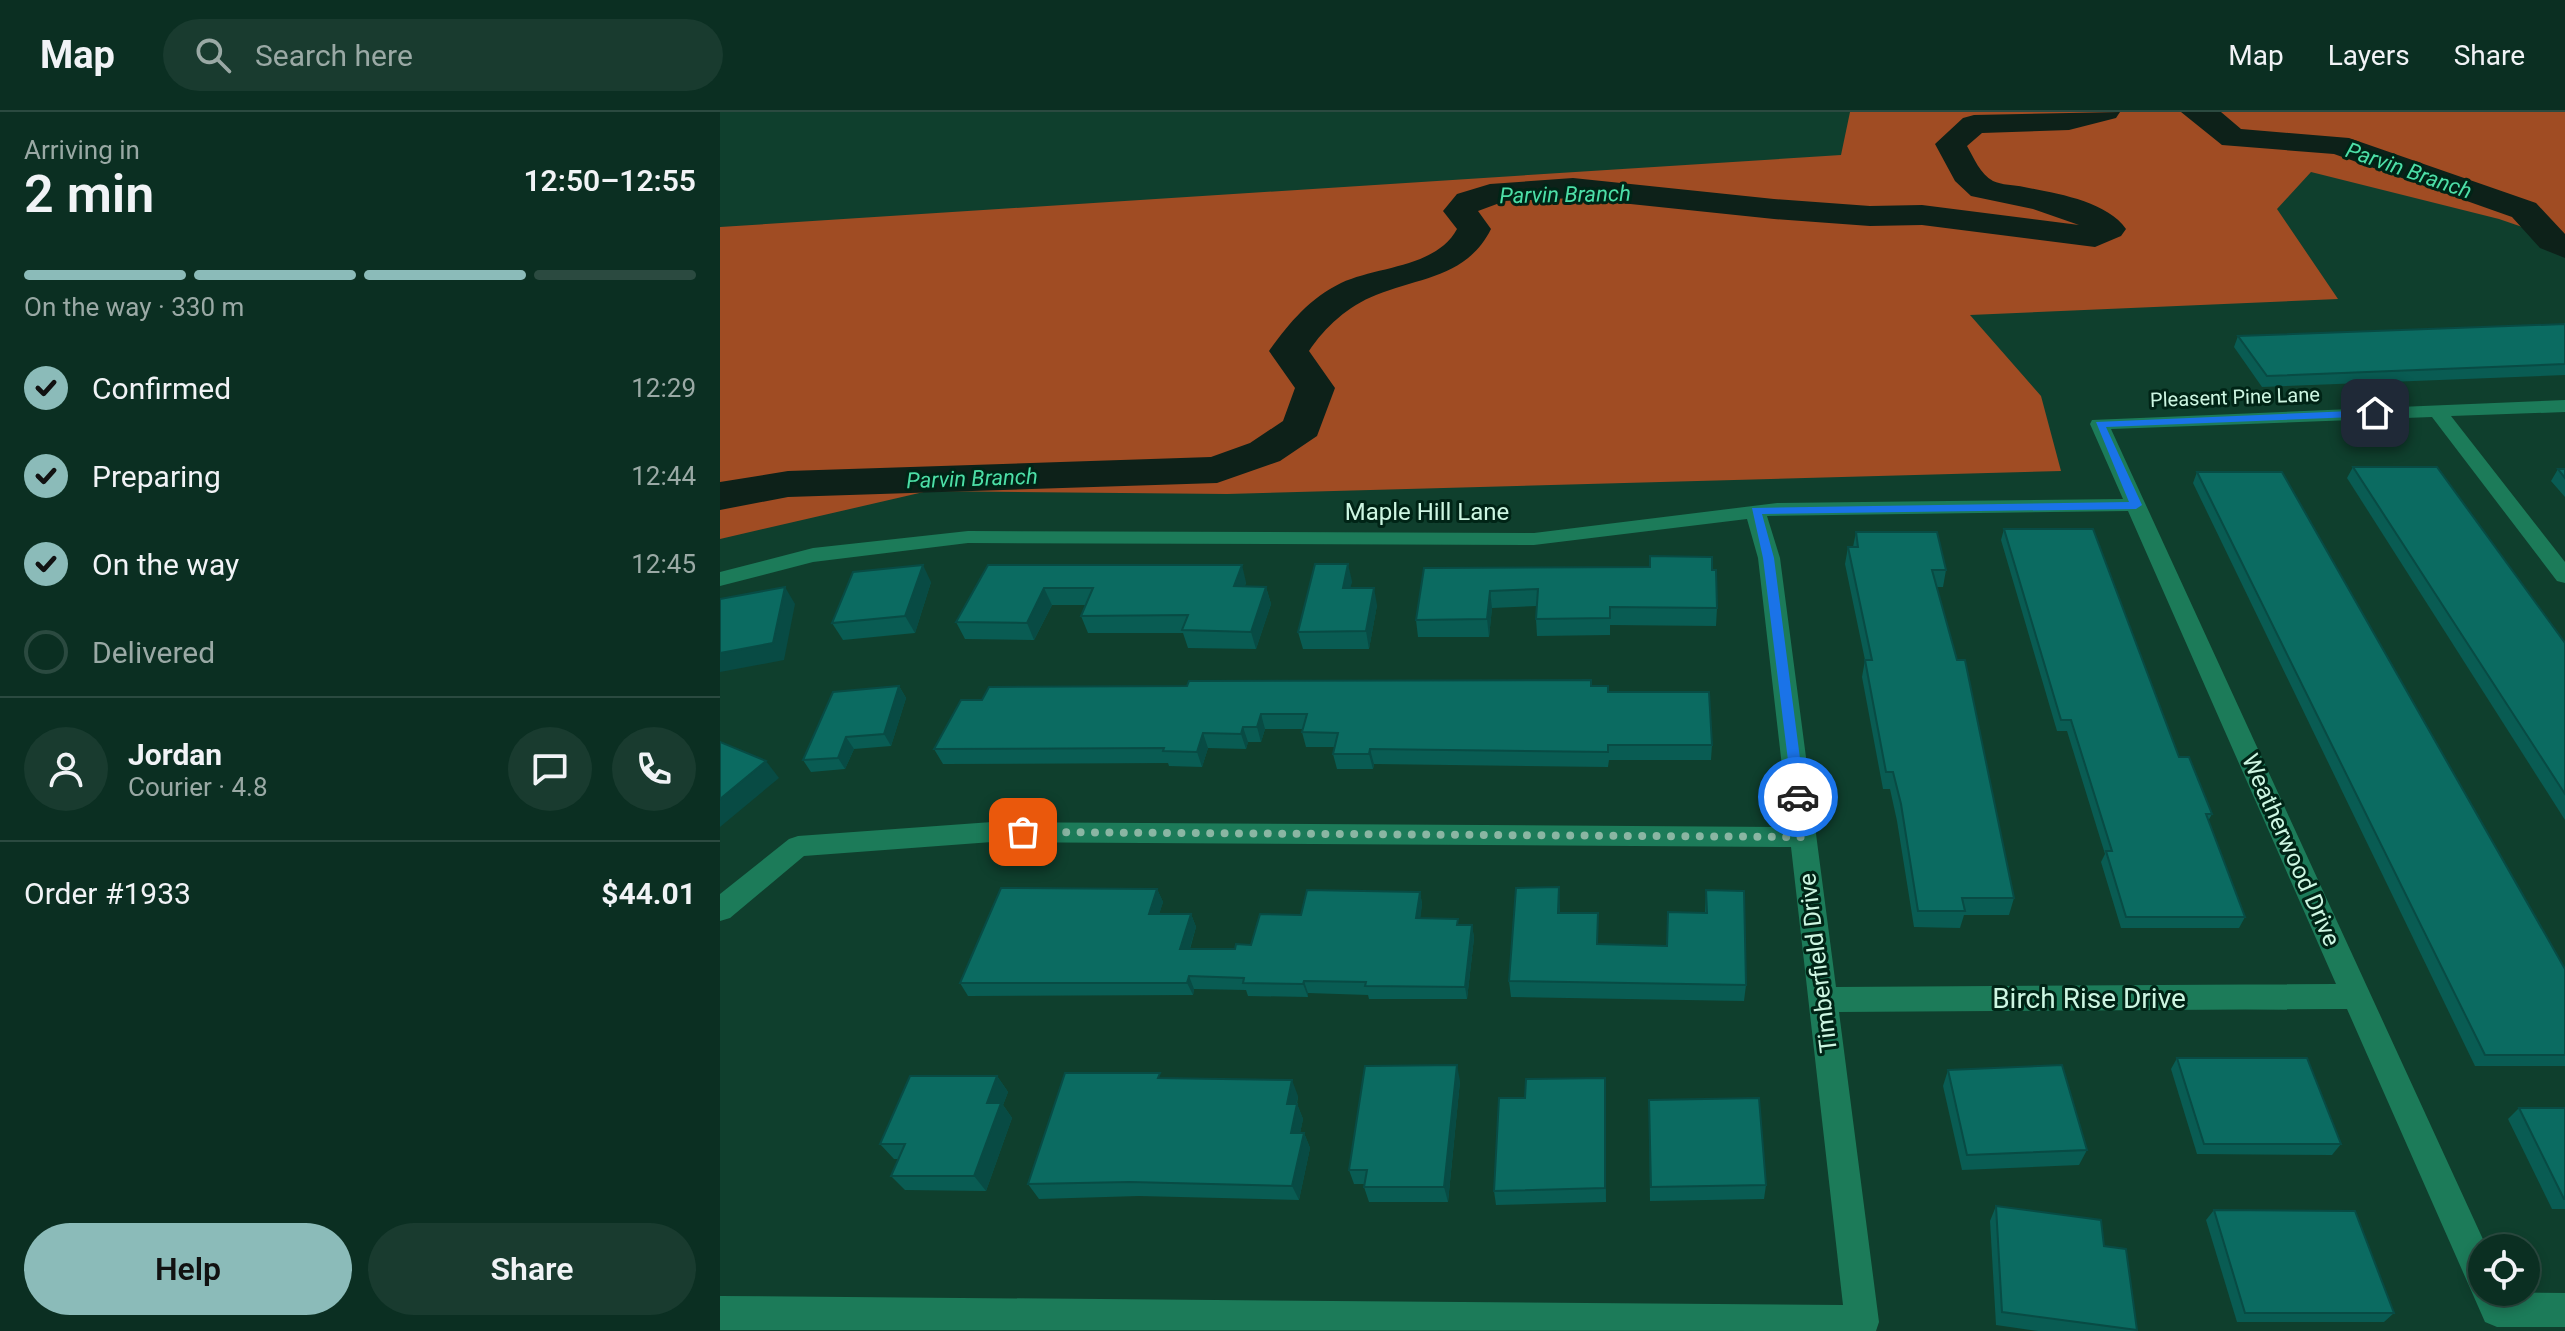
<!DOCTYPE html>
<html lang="en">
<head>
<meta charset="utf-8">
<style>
  :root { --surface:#0b2f22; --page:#193b2f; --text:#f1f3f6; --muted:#9aa9a5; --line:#2b4a40; --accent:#8bbbb9 }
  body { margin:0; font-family:Roboto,sans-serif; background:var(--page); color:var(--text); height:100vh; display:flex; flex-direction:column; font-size:30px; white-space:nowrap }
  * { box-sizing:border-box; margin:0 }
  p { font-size:26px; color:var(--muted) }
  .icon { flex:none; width:44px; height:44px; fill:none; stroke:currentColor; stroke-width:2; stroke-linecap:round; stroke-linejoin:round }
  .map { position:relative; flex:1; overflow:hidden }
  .panel { display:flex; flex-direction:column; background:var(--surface); width:720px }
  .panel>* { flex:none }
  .buttons { position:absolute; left:1748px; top:1122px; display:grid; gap:16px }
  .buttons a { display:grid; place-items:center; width:72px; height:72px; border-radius:50%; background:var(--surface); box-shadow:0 4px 12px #0003,0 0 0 2px var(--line); font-size:40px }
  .pin { position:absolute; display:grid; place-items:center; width:68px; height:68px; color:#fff; margin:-34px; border-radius:16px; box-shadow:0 4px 12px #0006 }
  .courier { position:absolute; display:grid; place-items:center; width:80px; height:80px; margin:-40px; border:6px solid #1a73e8; border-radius:50%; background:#fff; color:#222; box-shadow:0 2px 10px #0007 }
  .overview em { font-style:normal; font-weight:600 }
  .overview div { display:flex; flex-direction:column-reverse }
  .overview { display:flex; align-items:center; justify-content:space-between; height:136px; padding:0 24px }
  h1 { font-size:52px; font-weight:600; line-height:60px }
  .bar { display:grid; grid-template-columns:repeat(4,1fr); gap:12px 8px; align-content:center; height:96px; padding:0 24px }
  .bar i { height:10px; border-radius:6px; background:var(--line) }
  .bar .selected { background:var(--accent) }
  .bar p { grid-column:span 4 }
  .line { display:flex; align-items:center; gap:20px; padding:0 24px; border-top:2px solid var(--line) }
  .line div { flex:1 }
  .round { display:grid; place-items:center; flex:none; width:84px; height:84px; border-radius:42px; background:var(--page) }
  ol { padding:0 24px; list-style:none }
  li { display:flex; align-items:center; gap:24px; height:88px }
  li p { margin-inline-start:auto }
  li .icon { padding:8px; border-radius:50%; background:var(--accent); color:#111; stroke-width:4 }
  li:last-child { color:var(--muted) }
  li i { width:44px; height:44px; border:4px solid var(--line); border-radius:50% }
  .primary-button { display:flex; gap:16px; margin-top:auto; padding:16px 24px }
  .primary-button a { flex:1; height:92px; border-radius:48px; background:var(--accent); color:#111; font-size:32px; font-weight:600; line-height:92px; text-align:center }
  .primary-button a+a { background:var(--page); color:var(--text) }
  header { display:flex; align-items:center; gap:48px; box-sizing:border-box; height:112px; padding:0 40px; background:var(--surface); border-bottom:2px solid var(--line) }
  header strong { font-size:38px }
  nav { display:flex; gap:44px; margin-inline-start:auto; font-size:28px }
  .search { width:560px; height:72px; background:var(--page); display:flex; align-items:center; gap:20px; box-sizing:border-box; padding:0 28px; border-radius:44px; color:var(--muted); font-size:30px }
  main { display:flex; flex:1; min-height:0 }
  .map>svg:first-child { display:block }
  .forest { fill:#a04c23 }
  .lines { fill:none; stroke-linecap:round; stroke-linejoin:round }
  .river { fill:#0d2119; fill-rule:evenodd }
  .minor { fill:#1c7b59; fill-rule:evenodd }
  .wall { fill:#095c53 }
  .shaded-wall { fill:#084b44 }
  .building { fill:#0b6b61; stroke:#084b44; stroke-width:2 }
  .route { fill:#1a73e8 }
  .done { stroke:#8ab6a3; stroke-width:8; stroke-dasharray:0 14.4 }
  .labels { text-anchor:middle; stroke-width:6; stroke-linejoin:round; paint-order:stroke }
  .far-street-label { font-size:20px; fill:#cdf6e2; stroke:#002416 }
  .far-water-label { font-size:22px; font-style:italic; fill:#4cdfa7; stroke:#002416 }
  .street-label { font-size:24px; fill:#cdf6e2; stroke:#002416 }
  .near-street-label { font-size:28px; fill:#cdf6e2; stroke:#002416 }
</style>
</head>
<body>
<header>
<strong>Map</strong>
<div class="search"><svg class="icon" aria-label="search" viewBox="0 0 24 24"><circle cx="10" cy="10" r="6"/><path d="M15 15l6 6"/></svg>Search here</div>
<nav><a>Map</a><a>Layers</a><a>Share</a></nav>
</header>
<main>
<section class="panel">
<div class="overview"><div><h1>2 min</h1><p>Arriving in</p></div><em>12:50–12:55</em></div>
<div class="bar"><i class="selected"></i><i class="selected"></i><i class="selected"></i><i></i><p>On the way · 330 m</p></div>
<ol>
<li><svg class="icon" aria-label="check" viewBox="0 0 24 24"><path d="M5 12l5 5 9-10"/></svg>Confirmed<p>12:29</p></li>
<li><svg class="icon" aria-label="check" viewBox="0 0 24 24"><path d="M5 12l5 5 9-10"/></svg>Preparing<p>12:44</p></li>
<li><svg class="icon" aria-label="check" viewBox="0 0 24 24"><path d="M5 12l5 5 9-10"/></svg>On the way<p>12:45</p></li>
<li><i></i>Delivered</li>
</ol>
<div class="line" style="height:144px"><a class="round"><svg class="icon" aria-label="person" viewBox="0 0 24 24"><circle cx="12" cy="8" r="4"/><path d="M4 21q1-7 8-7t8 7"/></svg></a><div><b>Jordan</b><p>Courier · 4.8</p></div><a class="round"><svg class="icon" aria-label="chat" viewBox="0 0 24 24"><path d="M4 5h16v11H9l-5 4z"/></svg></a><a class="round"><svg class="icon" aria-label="phone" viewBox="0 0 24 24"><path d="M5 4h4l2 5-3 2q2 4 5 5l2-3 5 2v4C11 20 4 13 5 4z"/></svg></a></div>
<div class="line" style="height:104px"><div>Order #1933</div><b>$44.01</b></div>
<div class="primary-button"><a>Help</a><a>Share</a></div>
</section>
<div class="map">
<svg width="1845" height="1219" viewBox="0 0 1845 1219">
  <rect width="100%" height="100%" fill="#0f3f2d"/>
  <path class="forest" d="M1130,0H1845V135L1834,126L1779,107L1591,60L1557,97L1618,187L1250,203L1321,284L1341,359L507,382L208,379L0,427V115L1121,43Z"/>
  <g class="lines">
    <g class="river">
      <path d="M1400,0L1396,6L1349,18L1262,21L1247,34C1254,46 1260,62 1273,69C1281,73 1295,73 1304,75C1335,81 1387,89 1406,117L1401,124L1375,135L1202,113L1150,114L1054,107L853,86L785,89L758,99L771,117C747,165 701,165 656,183C628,194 605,215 589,239L615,276L597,324L560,349L497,371L68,385L0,398V370L68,359L491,345L530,331L563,309L575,276L549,239C569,211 590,186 621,171C657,154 716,156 737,117L723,99L737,82L770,72L853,66L1054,87L1150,94L1202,93L1359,113L1313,97L1251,84L1235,69L1215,32L1243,6L1254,3Z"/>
      <path d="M1461,0H1501L1521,17L1629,26L1816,91L1845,122V146L1820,136L1792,105L1614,42L1502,33Z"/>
    </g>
    <path class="minor" d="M1845,288V300L1731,304L1845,450V471L1837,469L1712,305L1391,317L1767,1136H1762V1180L1845,1181V1215H1777L1765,1210L1627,897L1119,900L1159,1210L1156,1219L0,1218V1184L1123,1193L1071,735L272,730L84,744L10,806L0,809V782L69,727L78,724L272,710L1069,715L1038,446L1027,407L814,433L248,431L93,450L0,474V460L93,436L248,419L814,421L1057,391L1403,387L1370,312L1372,308ZM1408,399L1616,872L1116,875L1060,446L1047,404Z"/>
  </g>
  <g class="wall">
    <path d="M1845,212V263L1542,275L1514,235L1518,224Z"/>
    <path d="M1633,355L1845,531V708L1627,366Z"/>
    <path d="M1838,357H1845V385L1831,369Z"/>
    <path d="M1477,360L1845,857V954H1755L1473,371Z"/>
    <path d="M1284,417L1459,645L1492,702L1488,709L1525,805L1519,816H1401L1381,750L1385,742L1347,619H1337L1281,428Z"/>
    <path d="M1136,420L1226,458L1223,475H1216L1294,786L1289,803H1244L1240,816L1194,815L1177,709L1170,677H1163L1142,565L1145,548L1125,452L1128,435H1133Z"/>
    <path d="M268,453L526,470L525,474L546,475L551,492L536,537L468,536L463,521H368L361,504L365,493H332L314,528L245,527L236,510Z"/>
    <path d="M704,456L992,458L997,496L996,514L890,513V523L817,524L816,507L817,494L772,496L769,525H698L696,508Z"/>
    <path d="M632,469L630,476L657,493L649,537H583L578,520Z"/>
    <path d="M211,470L195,521L123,528L112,511Z"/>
    <path d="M179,574L186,586L171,634L134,637L125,657L91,660L83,648Z"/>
    <path d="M871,574L888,580L992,633L991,648H889L888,655L654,652L653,657H617L613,642L615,635H586L582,620L583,617H545L541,630H528L526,637L488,636L482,655L449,654L448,651L223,652L214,637L262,588Z"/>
    <path d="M437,777L443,790L439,802H471L476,815L470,837H515L531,833L581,803L700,780L702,792L700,806L739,813H752L754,826L747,887H649L648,883L588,881V885L528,884L526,878L474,877L473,883L248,884L240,871Z"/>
    <path d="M986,778L1026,873L1024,889L791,885L789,869L840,792V801H878V832L947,834L985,801Z"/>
    <path d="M1457,946L1621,1032L1612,1043L1477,1042L1451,957Z"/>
    <path d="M1228,958L1367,1038L1359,1053L1242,1058L1223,974Z"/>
    <path d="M277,964L288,980L283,993L292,1006L266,1079L185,1078L171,1064L178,1047H174L160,1032Z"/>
    <path d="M442,966L578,984L577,992L583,1007L580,1021H584L590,1036L579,1088L419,1084L319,1087L308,1072Z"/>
    <path d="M885,966L886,1090L776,1093L774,1079L805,986Z"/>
    <path d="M740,969L728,1090H649L644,1075L645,1072H634L629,1058Z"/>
    <path d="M929,988L1046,1073L1044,1087L930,1089Z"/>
    <path d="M1799,996H1845V1097H1832L1788,1007Z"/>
    <path d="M1276,1094L1417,1218L1416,1219H1318L1276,1213L1270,1109Z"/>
    <path d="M1494,1098L1674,1201L1664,1210H1517L1486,1108Z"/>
  </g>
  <g class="shaded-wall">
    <path d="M628,452L632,469L627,493L623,476Z"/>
    <path d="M203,453L211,470L195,521L185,504Z"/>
    <path d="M522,453L526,470L519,491L514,474Z"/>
    <path d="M65,475L75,492L64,548L0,560V541Z"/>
    <path d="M546,475L551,492L536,537L531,520Z"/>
    <path d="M324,476L332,493L314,528L307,511Z"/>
    <path d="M654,476L657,493L649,537L646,519Z"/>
    <path d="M770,479L772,496L769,525L767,507Z"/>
    <path d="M179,574L186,586L171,634L164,622Z"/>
    <path d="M541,602L545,617L541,630L537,615Z"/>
    <path d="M523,615L528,630L526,637L521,622Z"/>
    <path d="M483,621L488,636L482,655L477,640Z"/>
    <path d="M126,625L134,637L125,657L118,646Z"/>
    <path d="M650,637L654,652L653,657L649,642Z"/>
    <path d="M46,649L59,666L0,715V687Z"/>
    <path d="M839,775L840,792L839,818L838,801Z"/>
    <path d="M437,777L443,790L435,815L429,802Z"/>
    <path d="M700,780L702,792L699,819L696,806Z"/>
    <path d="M471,802L476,815L466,849L460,837Z"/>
    <path d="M752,813L754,826L747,887L745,875Z"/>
    <path d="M469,864L474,877L473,883L467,871Z"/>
    <path d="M584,869L588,881V885L583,872Z"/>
    <path d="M737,953L740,969L728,1090L724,1075Z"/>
    <path d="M277,964L288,980L283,993L292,1006L266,1079L254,1064L267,991Z"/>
    <path d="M572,968L578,984L573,1007L567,992Z"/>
    <path d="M577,992L583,1007L577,1036L571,1021Z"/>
    <path d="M584,1021L590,1036L579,1088L572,1074Z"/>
  </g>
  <g class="building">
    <path d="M1845,212V252L1547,264L1518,224Z"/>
    <path d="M1633,355H1717L1845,531V682Z"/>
    <path d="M1838,357H1845V366Z"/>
    <path d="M1477,360H1562L1845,857V943H1765Z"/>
    <path d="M1284,417H1373L1459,645H1469L1492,702H1486L1525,805H1406L1386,739H1392L1351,608H1341Z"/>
    <path d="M1136,420H1217L1226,458H1212L1237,548H1245L1294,786H1242L1245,799H1198L1181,692L1173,660H1166L1145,548H1152L1128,435H1138Z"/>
    <path d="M930,444L992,445V458H996L997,496L890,495V506L816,507L818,477L770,479L767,507L696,508L704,456L930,455Z"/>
    <path d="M595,452H628L623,476H654L646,519L578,520Z"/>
    <path d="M203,453L185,504L112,511L133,460Z"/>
    <path d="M268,453H522L514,474L546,475L531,520L462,518L468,503L361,504L373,476H324L307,511L236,510Z"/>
    <path d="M65,475L53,531L0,541V487Z"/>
    <path d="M871,568V574H888V580H989L992,633H888V640L650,637L649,642H613L618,621L582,620L587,602H541L537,615H523L521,622L483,621L477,640L443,639L444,636L214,637L241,588H262L269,575L467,574L469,569Z"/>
    <path d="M179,574L164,622L126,625L118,646L83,648L113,580Z"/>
    <path d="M0,630L46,649L0,687Z"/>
    <path d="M839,775L838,801H878L877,832L947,834L948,800L987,801L986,778L1024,779L1026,873L789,869L796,776Z"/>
    <path d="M281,776L437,777L429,802H471L460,837H515L516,832L531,833L540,802L581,803L587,778L700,780L696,806L738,807L737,813H752L745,875L645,874L646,870L584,869L583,872L523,871L524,866L469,864L467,871H240Z"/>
    <path d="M1457,946H1587L1621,1032H1484Z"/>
    <path d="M737,953L724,1075H644L647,1058H629L645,954Z"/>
    <path d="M1342,953L1367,1038L1247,1043L1228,958Z"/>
    <path d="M345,961H440L438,966L572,968L567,992H577L571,1021H584L572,1074L410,1070L308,1072Z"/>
    <path d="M190,964H277L267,991H281L254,1064H171L185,1032H160Z"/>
    <path d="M885,966V1076L774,1079L779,986H805L806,967Z"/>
    <path d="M1039,986L1046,1073L931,1075L929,988Z"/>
    <path d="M1799,996H1845V1087H1844Z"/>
    <path d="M1276,1094L1381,1108L1384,1134L1406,1137L1417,1218L1282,1200Z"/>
    <path d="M1494,1098L1635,1099L1674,1201H1525Z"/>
  </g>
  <path class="route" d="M1655,298L1659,304L1386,315L1422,393L1416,397L1042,402L1054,446L1085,685L1083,689H1073L1043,446L1032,396L1409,390L1376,310Z"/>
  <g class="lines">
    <path class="done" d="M303,720L1083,725L1078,685"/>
  </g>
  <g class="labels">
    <g class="far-street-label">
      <text transform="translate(1515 285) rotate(-2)" y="7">Pleasent Pine Lane</text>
    </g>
    <g class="far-water-label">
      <text transform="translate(1689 58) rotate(19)" y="8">Parvin Branch</text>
      <text transform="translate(845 82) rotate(-1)" y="8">Parvin Branch</text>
      <text transform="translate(252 366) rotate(-2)" y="8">Parvin Branch</text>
    </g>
    <g class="street-label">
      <text x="707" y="408">Maple Hill Lane</text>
      <text transform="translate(1571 738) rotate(66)" y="8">Weatherwood Drive</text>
      <text transform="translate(1098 851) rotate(-97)" y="8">Timberfield Drive</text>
    </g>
    <g class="near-street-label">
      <text x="1369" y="896">Birch Rise Drive</text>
    </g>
  </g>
</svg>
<div class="buttons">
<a><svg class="icon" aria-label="locate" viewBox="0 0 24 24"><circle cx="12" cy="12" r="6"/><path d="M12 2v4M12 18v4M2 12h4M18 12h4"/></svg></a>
</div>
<div class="pin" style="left:303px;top:720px;background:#ea580c"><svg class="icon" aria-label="bag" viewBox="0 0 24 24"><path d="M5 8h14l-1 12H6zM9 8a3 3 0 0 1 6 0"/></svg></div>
<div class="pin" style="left:1655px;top:301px;background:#1f2937"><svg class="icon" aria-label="home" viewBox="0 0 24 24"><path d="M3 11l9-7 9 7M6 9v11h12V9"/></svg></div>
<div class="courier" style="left:1078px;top:685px"><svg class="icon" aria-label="car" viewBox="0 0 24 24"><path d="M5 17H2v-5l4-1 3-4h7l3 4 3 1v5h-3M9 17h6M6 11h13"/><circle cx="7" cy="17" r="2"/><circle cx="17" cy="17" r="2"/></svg></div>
</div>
</main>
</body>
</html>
